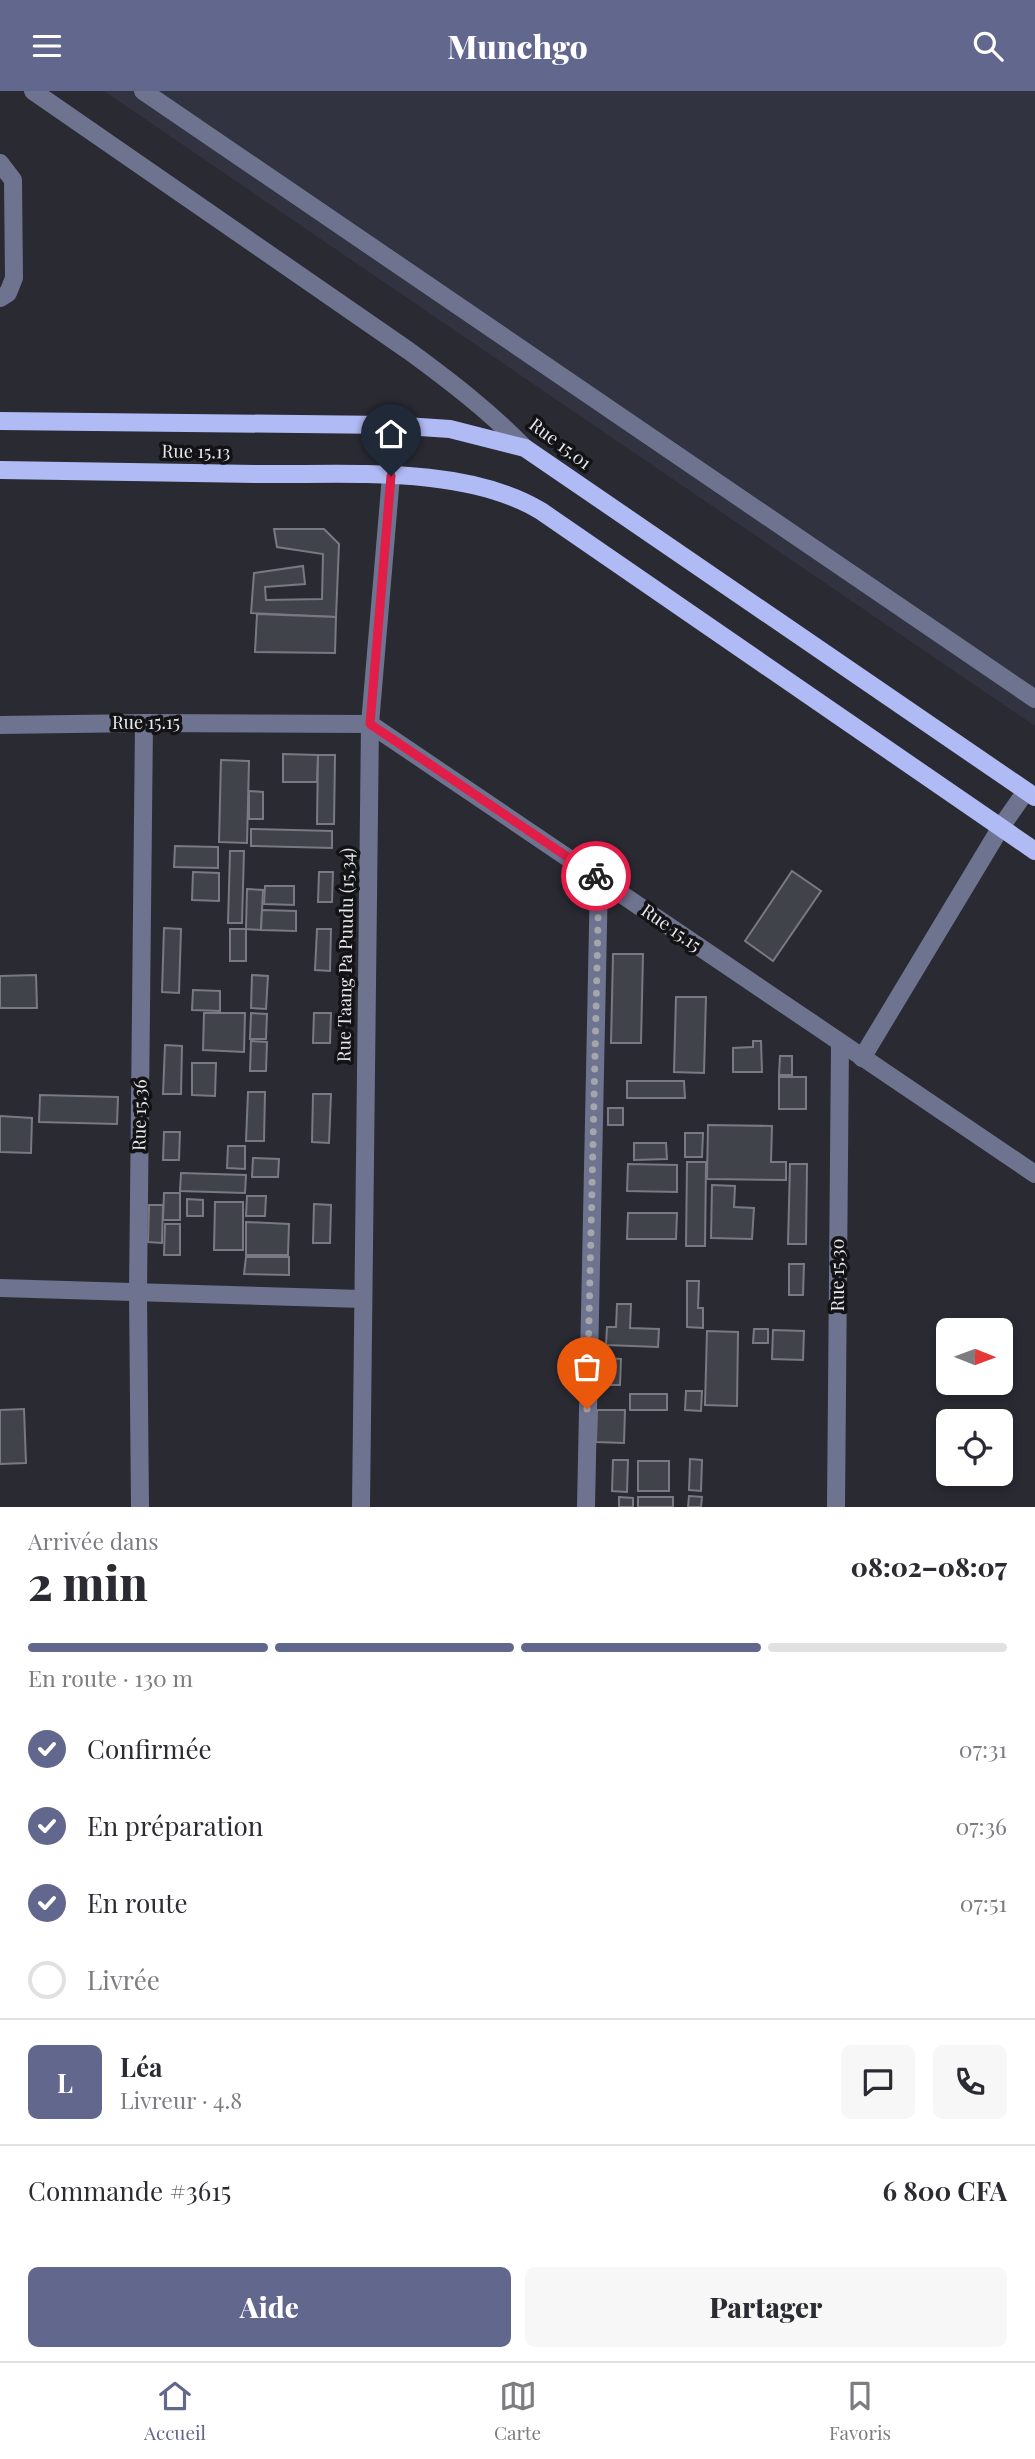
<!DOCTYPE html>
<html lang="fr">
<head>
<meta charset="utf-8">
<style>
  :root { --surface:#fff; --page:#f7f7f7; --text:#2b2b33; --muted:#7c7c81; --line:#e1e1e2; --accent:#62678d }
  body { margin:0; font-family:"Playfair Display",serif; background:var(--page); color:var(--text); height:100vh; display:flex; flex-direction:column; font-size:26px; white-space:nowrap }
  * { box-sizing:border-box; margin:0 }
  p { font-size:23px; color:var(--muted) }
  .icon { flex:none; width:38px; height:38px; fill:none; stroke:currentColor; stroke-width:2; stroke-linecap:round; stroke-linejoin:round }
  .map { position:relative; height:1416px; overflow:hidden }
  .details { display:flex; flex-direction:column; background:var(--surface); flex:1 }
  .details>* { flex:none }
  .needle { width:46px; rotate:91deg }
  .tools { position:absolute; left:936px; top:1227px; display:grid; gap:14px }
  .tools a { display:grid; place-items:center; width:77px; height:77px; border-radius:10px; background:var(--surface); box-shadow:0 4px 10px #0003; font-size:35px }
  .pin { position:absolute; display:grid; place-items:center; width:60px; height:60px; color:#fff; margin:-72px -30px; border-radius:50% 50% 50% 0; rotate:-45deg; box-shadow:0 0 7px #0007 }
  .pin .icon { rotate:45deg }
  .courier { position:absolute; display:grid; place-items:center; width:70px; height:70px; margin:-35px; border:5px solid #e11d48; border-radius:50%; background:#fff; color:#222; box-shadow:0 2px 9px #0007 }
  .head em { font-style:normal; font-weight:800 }
  .head div { display:flex; flex-direction:column-reverse }
  .head { display:flex; align-items:center; justify-content:space-between; height:119px; padding:0 28px }
  h1 { font-size:46px; font-weight:800; line-height:52px }
  .bar { display:grid; grid-template-columns:repeat(4,1fr); gap:10px 7px; align-content:center; height:84px; padding:0 28px }
  .bar i { height:9px; border-radius:5px; background:var(--line) }
  .bar .active { background:var(--accent) }
  .bar p { grid-column:span 4 }
  .line { display:flex; align-items:center; gap:18px; padding:0 28px; border-top:2px solid var(--line) }
  .line div { flex:1 }
  .round { display:grid; place-items:center; flex:none; width:74px; height:74px; border-radius:10px; background:var(--page) }
  ol { padding:0 28px; list-style:none }
  li { display:flex; align-items:center; gap:21px; height:77px }
  li p { margin-inline-start:auto }
  li .icon { padding:7px; border-radius:50%; background:var(--accent); color:#fff; stroke-width:4 }
  li:last-child { color:var(--muted) }
  li i { width:38px; height:38px; border:4px solid var(--line); border-radius:50% }
  .action { display:flex; gap:14px; margin-top:auto; padding:14px 28px }
  .action a { flex:1; height:80px; border-radius:10px; background:var(--accent); color:#fff; font-size:28px; font-weight:800; line-height:80px; text-align:center }
  .action a+a { background:var(--page); color:var(--text) }
  header { display:flex; justify-content:space-between; align-items:center; height:91px; padding:0 28px; background:var(--accent); color:#fff; font-size:32px; font-weight:800 }
  .menu { display:flex; justify-content:space-around; align-items:center; height:98px; border-top:2px solid var(--line); background:var(--surface); font-size:19px; color:var(--muted) }
  .menu a { display:grid; justify-items:center; gap:4px }
  .menu .active { color:var(--accent) }
  .map>svg:first-child { display:block }
  .built { fill:#313340 }
  .building { fill:#41434a; stroke:#787982; stroke-width:2 }
  .lines { fill:none; stroke-linecap:round; stroke-linejoin:round }
  .minor { stroke:#6e738f; stroke-width:18 }
  .major { stroke:#b0bbf5; stroke-width:18 }
  .done { stroke:#a4a6ac; stroke-width:7; stroke-dasharray:0 12.6 }
  .route { stroke:#e11d48; stroke-width:9 }
  .labels { text-anchor:middle; stroke-width:7; stroke-linejoin:round; paint-order:stroke }
  .street-label { font-size:18px; fill:#e7e8ed; stroke:#131316 }
</style>
</head>
<body>
<header><svg class="icon" aria-label="menu" viewBox="0 0 24 24"><path d="M4 6h16M4 12h16M4 18h16"/></svg>Munchgo<svg class="icon" aria-label="search" viewBox="0 0 24 24"><circle cx="10" cy="10" r="6"/><path d="M15 15l6 6"/></svg></header>
<div class="map">
<svg width="1035" height="1416" viewBox="0 0 1035 1416">
  <rect width="100%" height="100%" fill="#292a32"/>
  <path class="built" d="M104,0H1035V635L350,168Z"/>
  <g class="building">
    <path d="M274,438H324L339,453L336,526L251,522L254,482L303,475L305,493L265,496L266,509L322,508L323,463L277,456Z"/>
    <path d="M257,523L336,526L335,562L255,561Z"/>
    <path d="M283,663L318,664L317,691H283Z"/>
    <path d="M318,664H335L334,733H317Z"/>
    <path d="M221,669L249,670L247,752L219,751Z"/>
    <path d="M249,700L263,701V728H249Z"/>
    <path d="M251,738L332,740V757L251,755Z"/>
    <path d="M175,755L218,756V777L174,776Z"/>
    <path d="M230,760H244L242,832H228Z"/>
    <path d="M792,780L821,800L773,870L745,850Z"/>
    <path d="M193,781L219,782V810L192,809Z"/>
    <path d="M319,781H333L332,811H318Z"/>
    <path d="M265,795H294V814L264,813Z"/>
    <path d="M247,798L263,799L261,839L246,838Z"/>
    <path d="M262,819L296,820V840L261,839Z"/>
    <path d="M164,837L181,838L179,902L162,901Z"/>
    <rect x="230" y="838" width="16" height="32"/>
    <path d="M317,838H331L330,880L315,879Z"/>
    <path d="M613,863H643L641,952H611Z"/>
    <path d="M36,884L37,917H0V885Z"/>
    <path d="M252,884L268,885L266,918L251,917Z"/>
    <path d="M193,899L220,900V920L192,919Z"/>
    <path d="M676,906H706L704,982L674,981Z"/>
    <path d="M204,922H245L244,961L203,959Z"/>
    <path d="M251,922L267,923L266,948H250Z"/>
    <path d="M314,922H331L330,952H313Z"/>
    <path d="M251,950L267,951L266,980H250Z"/>
    <path d="M753,950H761L762,981H733V957L753,956Z"/>
    <path d="M165,954L182,955L181,1003H163Z"/>
    <path d="M780,965H792V984H779Z"/>
    <path d="M192,972H216L215,1005L192,1004Z"/>
    <rect x="779" y="986" width="27" height="32"/>
    <path d="M627,990H684L685,1007H627Z"/>
    <path d="M248,1001H265L264,1050H246Z"/>
    <path d="M313,1003H331L329,1052L312,1051Z"/>
    <path d="M40,1004L118,1006L117,1033L39,1031Z"/>
    <rect x="608" y="1017" width="15" height="17"/>
    <path d="M0,1025L32,1027L31,1062L0,1061Z"/>
    <path d="M708,1034L772,1035L771,1071H786V1089L707,1088Z"/>
    <path d="M164,1041H180L179,1069H163Z"/>
    <path d="M685,1042H703L702,1066H685Z"/>
    <path d="M634,1052H666L667,1068L634,1069Z"/>
    <path d="M228,1055H245V1078L227,1077Z"/>
    <path d="M253,1067L279,1068L278,1086H252Z"/>
    <path d="M687,1071H706L705,1155H686Z"/>
    <path d="M628,1073L677,1074V1101L627,1100Z"/>
    <path d="M790,1073H807L806,1153H788Z"/>
    <path d="M181,1082L246,1084L245,1102L180,1100Z"/>
    <path d="M712,1094L735,1095L734,1116L754,1117L752,1148L711,1147Z"/>
    <path d="M164,1102H180V1129H163Z"/>
    <path d="M247,1105H266L265,1125H246Z"/>
    <path d="M187,1108L203,1109V1125H187Z"/>
    <path d="M215,1111H243V1159H214Z"/>
    <path d="M314,1113L331,1114L330,1152H313Z"/>
    <path d="M149,1114H163L162,1152L148,1151Z"/>
    <path d="M628,1122H677L676,1148H627Z"/>
    <path d="M246,1131L289,1133L288,1164H246Z"/>
    <path d="M165,1133H180V1164H164Z"/>
    <path d="M246,1166H289V1184L244,1183Z"/>
    <path d="M789,1173H804L803,1204H789Z"/>
    <path d="M687,1190H699L698,1217H703V1237L687,1236Z"/>
    <path d="M617,1213H631L630,1237L659,1238L658,1256L606,1254L607,1236H616Z"/>
    <path d="M754,1238H768V1252H753Z"/>
    <path d="M773,1239L804,1240L803,1269L772,1268Z"/>
    <path d="M707,1240L738,1241L737,1315L705,1314Z"/>
    <path d="M606,1267L621,1268L620,1294H605Z"/>
    <path d="M686,1300H702L701,1320L685,1319Z"/>
    <rect x="630" y="1303" width="37" height="16"/>
    <path d="M24,1318L26,1372L0,1373V1319Z"/>
    <path d="M597,1319H625L624,1352L596,1351Z"/>
    <path d="M690,1368L702,1369L701,1400L689,1399Z"/>
    <path d="M613,1369H628L627,1401L612,1400Z"/>
    <rect x="638" y="1370" width="31" height="30"/>
    <path d="M689,1405L702,1406L701,1416H688Z"/>
    <path d="M619,1406L633,1407V1416H619Z"/>
    <rect x="638" y="1406" width="35" height="10"/>
  </g>
  <g class="lines">
    <g class="minor">
      <path d="M33,0L409,260C450,290 489,320 525,357"/>
      <path d="M143,0L1035,608"/>
      <path d="M0,72L13,89L14,187L8,202L0,207"/>
      <path d="M0,634L144,632L370,633L1035,1083"/>
      <path d="M862,967L1001,736L1026,700"/>
      <path d="M0,1197L362,1208"/>
      <path d="M140,1416L138,1201L144,632"/>
      <path d="M361,1416L370,633L391,385"/>
      <path d="M586,1416L599,787"/>
      <path d="M836,1416L840,953"/>
    </g>
    <g class="major">
      <path d="M0,330L390,334L450,338L525,357L1035,706"/>
      <path d="M0,379C87,380 173,382 260,383C347,384 465,374 541,420L1035,760"/>
    </g>
  </g>
  <g class="lines">
    <path class="done" d="M587,1318L599,787L596,785"/>
    <path class="route" d="M391,385L370,633L596,785"/>
  </g>
  <g class="labels">
    <g class="street-label">
      <text transform="translate(560 353) rotate(37)" y="6">Rue 15.01</text>
      <text transform="translate(196 361) rotate(1)" y="6">Rue 15.13</text>
      <text x="146" y="638">Rue 15.15</text>
      <text transform="translate(671 837) rotate(35)" y="6">Rue 15.15</text>
      <text transform="translate(346 864) rotate(-89)" y="6">Rue Taang Pa Puudu (15.34)</text>
      <text transform="translate(140 1024) rotate(-89)" y="6">Rue 15.36</text>
      <text transform="translate(838 1184) rotate(-90)" y="6">Rue 15.30</text>
    </g>
  </g>
</svg>
<div class="tools">
<a><svg class="needle" viewBox="-14 -14 28 28"><path d="M0-13l5 13h-10z" fill="#e53935"/><path d="M0 13l5-13h-10z" fill="#7c7c81"/></svg></a>
<a><svg class="icon" aria-label="locate" viewBox="0 0 24 24"><circle cx="12" cy="12" r="6"/><path d="M12 2v4M12 18v4M2 12h4M18 12h4"/></svg></a>
</div>
<div class="pin" style="left:587px;top:1318px;background:#ea580c"><svg class="icon" aria-label="bag" viewBox="0 0 24 24"><path d="M5 8h14l-1 12H6zM9 8a3 3 0 0 1 6 0"/></svg></div>
<div class="pin" style="left:391px;top:385px;background:#1f2937"><svg class="icon" aria-label="home" viewBox="0 0 24 24"><path d="M3 11l9-7 9 7M6 9v11h12V9"/></svg></div>
<div class="courier" style="left:596px;top:785px"><svg class="icon" aria-label="bike" viewBox="0 0 24 24"><circle cx="6" cy="16" r="4"/><circle cx="18" cy="16" r="4"/><path d="M6 16l4-8h5l3 8M10 8l3 8H6M13 5h3"/></svg></div>
</div>
<section class="details">
<div class="head"><div><h1>2 min</h1><p>Arrivée dans</p></div><em>08:02–08:07</em></div>
<div class="bar"><i class="active"></i><i class="active"></i><i class="active"></i><i></i><p>En route · 130 m</p></div>
<ol>
<li><svg class="icon" aria-label="check" viewBox="0 0 24 24"><path d="M5 12l5 5 9-10"/></svg>Confirmée<p>07:31</p></li>
<li><svg class="icon" aria-label="check" viewBox="0 0 24 24"><path d="M5 12l5 5 9-10"/></svg>En préparation<p>07:36</p></li>
<li><svg class="icon" aria-label="check" viewBox="0 0 24 24"><path d="M5 12l5 5 9-10"/></svg>En route<p>07:51</p></li>
<li><i></i>Livrée</li>
</ol>
<div class="line" style="height:126px"><b class="round" style="background:var(--accent);color:#fff">L</b><div><b>Léa</b><p>Livreur · 4.8</p></div><a class="round"><svg class="icon" aria-label="chat" viewBox="0 0 24 24"><path d="M4 5h16v11H9l-5 4z"/></svg></a><a class="round"><svg class="icon" aria-label="phone" viewBox="0 0 24 24"><path d="M5 4h4l2 5-3 2q2 4 5 5l2-3 5 2v4C11 20 4 13 5 4z"/></svg></a></div>
<div class="line" style="height:91px"><div>Commande #3615</div><b>6 800 CFA</b></div>
<div class="action"><a>Aide</a><a>Partager</a></div>
</section>
<nav class="menu">
<a class="active"><svg class="icon" aria-label="home" viewBox="0 0 24 24"><path d="M3 11l9-7 9 7M6 9v11h12V9"/></svg>Accueil</a>
<a><svg class="icon" aria-label="map" viewBox="0 0 24 24"><path d="M3 6l6-2 6 2 6-2v14l-6 2-6-2-6 2zM9 4v14M15 6v14"/></svg>Carte</a>
<a><svg class="icon" aria-label="saved" viewBox="0 0 24 24"><path d="M7 4h10v16l-5-4-5 4z"/></svg>Favoris</a>
</nav>
</body>
</html>
